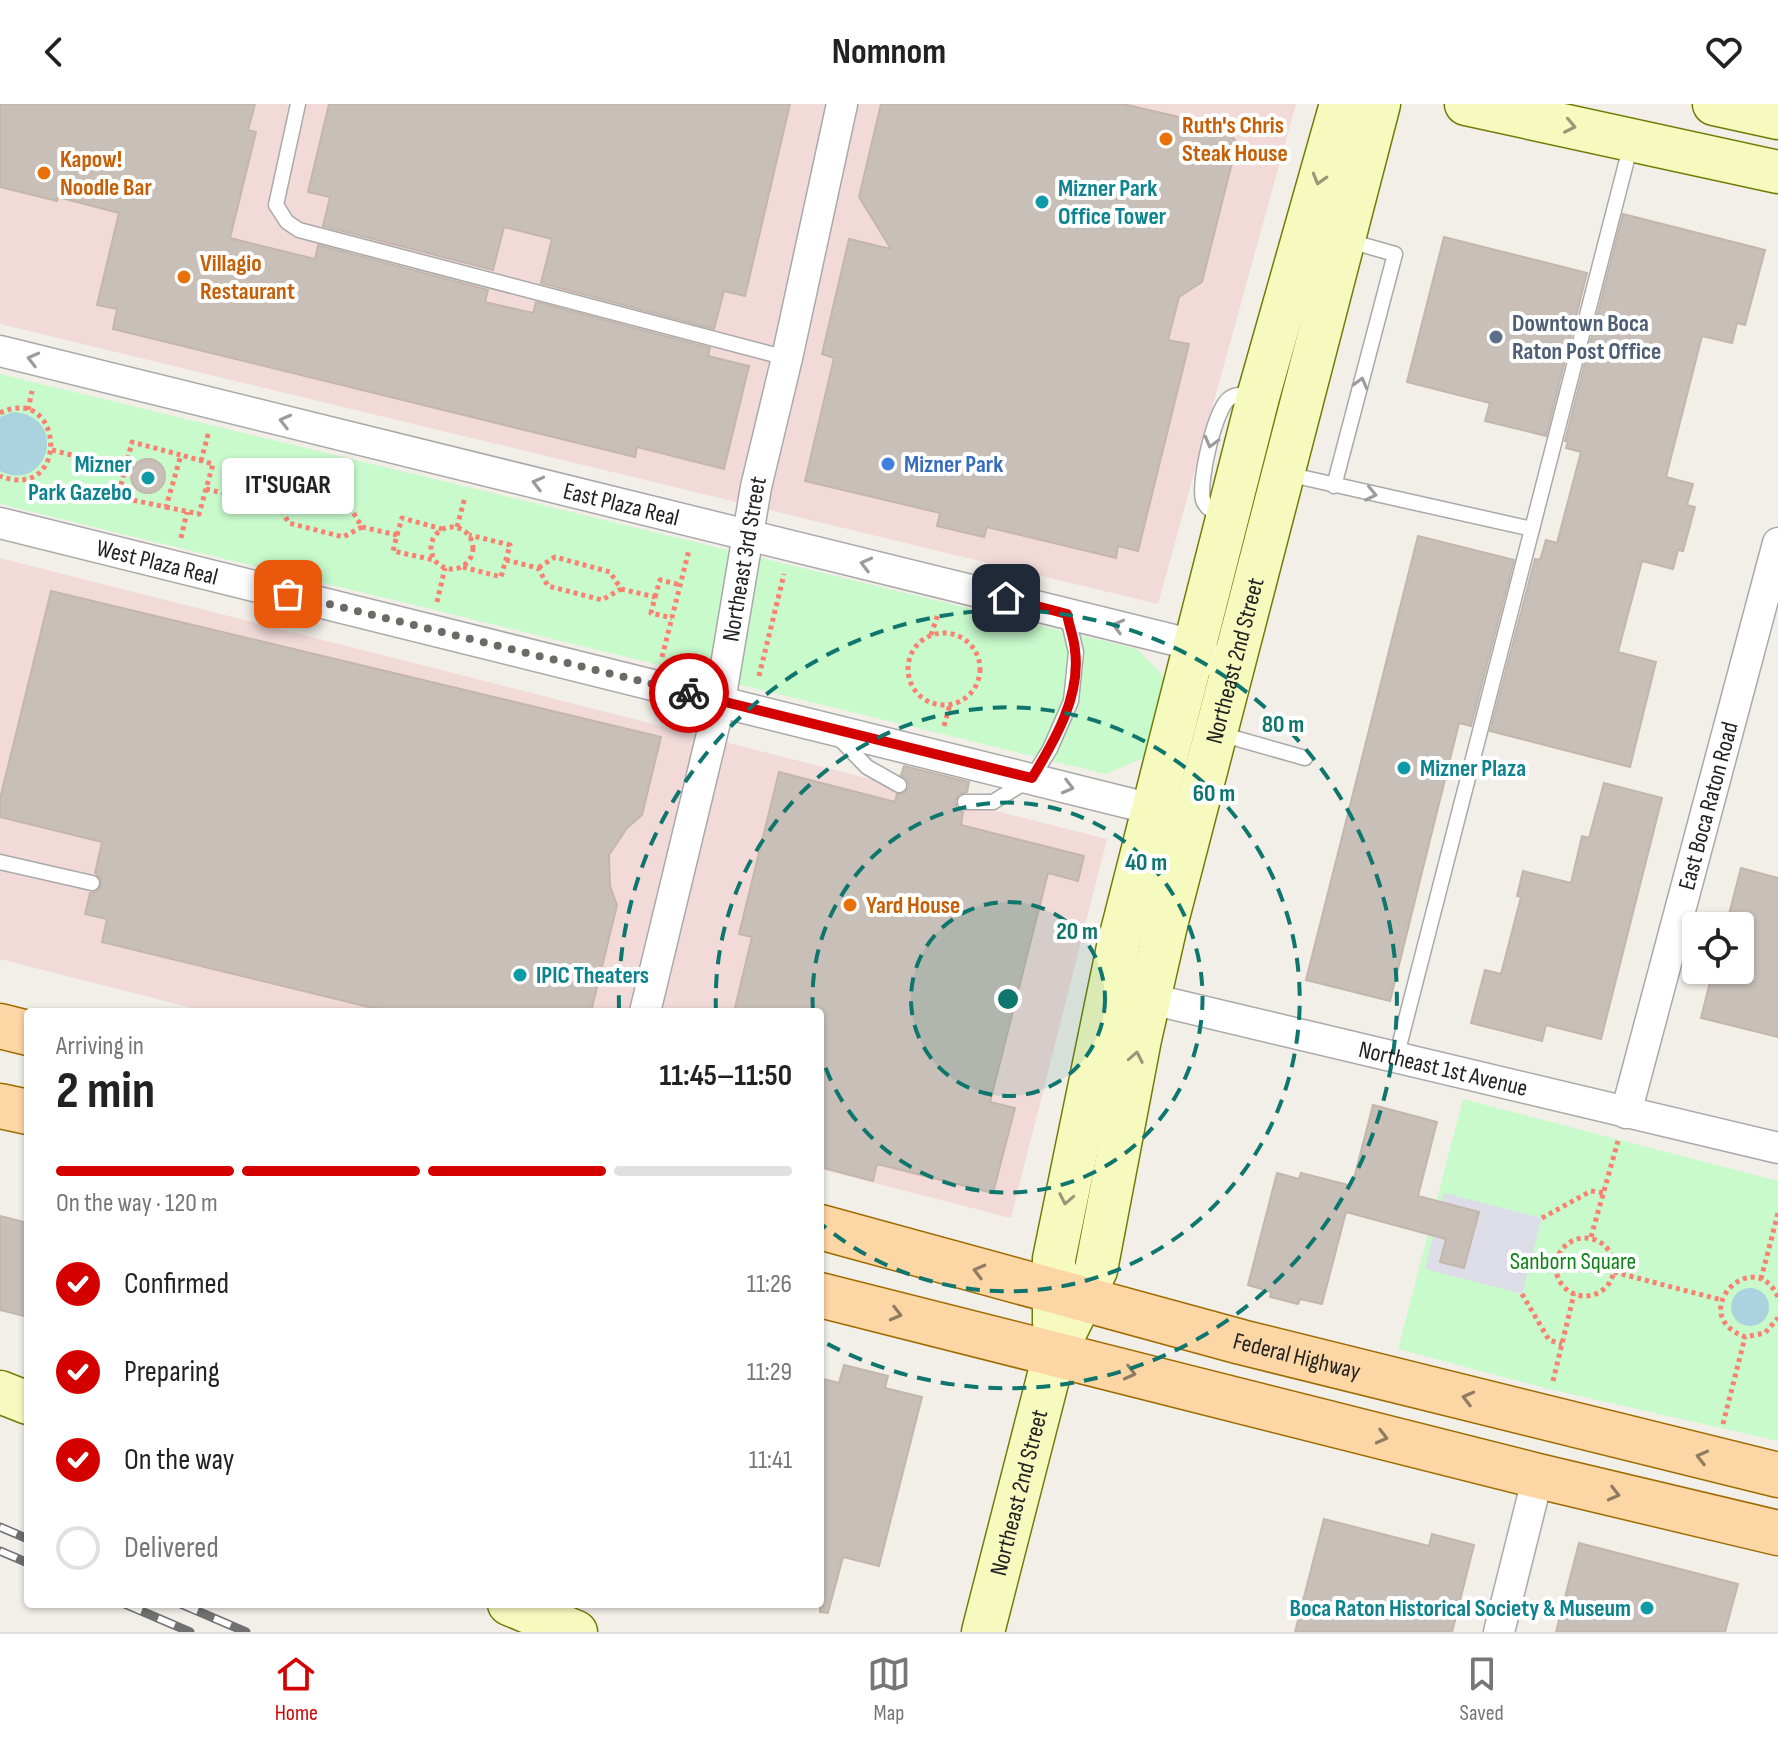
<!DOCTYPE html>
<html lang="en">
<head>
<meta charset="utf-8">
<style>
  :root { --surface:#fff; --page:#f6f6f6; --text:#222; --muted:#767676; --line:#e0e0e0; --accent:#d40000 }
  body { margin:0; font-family:"Sofia Sans Condensed",sans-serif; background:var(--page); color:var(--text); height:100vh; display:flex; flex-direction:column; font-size:30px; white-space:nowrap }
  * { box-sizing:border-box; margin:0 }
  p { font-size:26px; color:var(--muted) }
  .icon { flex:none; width:44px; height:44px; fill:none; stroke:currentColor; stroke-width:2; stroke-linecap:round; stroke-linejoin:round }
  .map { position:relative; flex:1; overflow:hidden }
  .panel { position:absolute; left:24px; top:904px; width:800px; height:600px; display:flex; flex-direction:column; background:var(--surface); border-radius:8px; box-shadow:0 2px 6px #0004 }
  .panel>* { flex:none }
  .tools { position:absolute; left:1682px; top:808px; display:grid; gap:16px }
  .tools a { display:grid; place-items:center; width:72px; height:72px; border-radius:8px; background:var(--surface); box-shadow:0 2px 6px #0004; font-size:40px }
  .pin { position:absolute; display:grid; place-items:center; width:68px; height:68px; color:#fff; margin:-34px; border-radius:16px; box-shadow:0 4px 12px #0006 }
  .courier { position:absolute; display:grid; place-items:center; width:80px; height:80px; margin:-40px; border:6px solid #d40000; border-radius:50%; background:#fff; color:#222; box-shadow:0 2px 10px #0007 }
  .bubble { position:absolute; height:56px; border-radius:8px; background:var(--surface); box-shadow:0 2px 6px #0004; font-size:26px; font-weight:700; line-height:56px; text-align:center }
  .overview em { font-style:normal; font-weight:700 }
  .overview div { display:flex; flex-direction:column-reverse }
  .overview { display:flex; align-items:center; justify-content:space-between; height:136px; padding:0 32px }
  h1 { font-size:52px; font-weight:700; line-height:60px }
  .bar { display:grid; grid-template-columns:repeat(4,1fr); gap:12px 8px; align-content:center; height:96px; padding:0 32px }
  .bar i { height:10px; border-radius:6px; background:var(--line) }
  .bar .selected { background:var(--accent) }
  .bar p { grid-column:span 4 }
  ol { padding:0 32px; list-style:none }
  li { display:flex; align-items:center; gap:24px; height:88px }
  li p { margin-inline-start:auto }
  li .icon { padding:8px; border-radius:50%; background:var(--accent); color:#fff; stroke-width:4 }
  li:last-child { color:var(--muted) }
  li i { width:44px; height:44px; border:4px solid var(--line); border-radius:50% }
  header { display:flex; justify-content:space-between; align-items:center; height:104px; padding:0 32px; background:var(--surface); font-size:36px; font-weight:700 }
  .tabs { display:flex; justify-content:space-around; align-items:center; height:112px; border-top:2px solid var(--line); background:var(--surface); font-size:22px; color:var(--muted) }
  .tabs a { display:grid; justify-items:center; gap:4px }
  .tabs .selected { color:var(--accent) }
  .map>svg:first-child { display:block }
  .commercial { fill:#f2dad9 }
  .park { fill:#c8facc }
  .plaza { fill:#dddde8 }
  .water { fill:#aad3df }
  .building { fill:#c7bfb8; stroke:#c4b6ab; stroke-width:2 }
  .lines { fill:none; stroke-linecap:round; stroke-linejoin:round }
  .lane-casing { stroke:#a9a9a9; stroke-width:17 }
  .street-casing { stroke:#a9a9a9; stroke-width:33 }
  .secondary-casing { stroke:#707d05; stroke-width:45 }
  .primary-casing { stroke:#a06b00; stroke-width:47 }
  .path { stroke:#fa8072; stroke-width:5; stroke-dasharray:4 4; stroke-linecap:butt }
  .lane { stroke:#fff; stroke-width:14 }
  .street { stroke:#fff; stroke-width:30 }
  .secondary { stroke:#f7fabf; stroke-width:42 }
  .primary { stroke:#fcd6a4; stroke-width:44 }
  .rail-casing { stroke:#707070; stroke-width:9 }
  .rail { stroke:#fff; stroke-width:6; stroke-dasharray:18; stroke-linecap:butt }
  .oneway { stroke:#979978 }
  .oneway2 { stroke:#9c9c9c }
  .oneway3 { stroke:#8f7c63 }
  .done { stroke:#6b6a68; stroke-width:8; stroke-dasharray:0 14.4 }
  .route { stroke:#d40000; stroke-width:10 }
  .ring { fill:none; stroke:#0f766e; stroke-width:4; stroke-dasharray:14 10 }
  .food-dot { fill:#e8710a; stroke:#fff; stroke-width:3 }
  .culture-dot { fill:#0f9aa8; stroke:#fff; stroke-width:3 }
  .service-dot { fill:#5c6f8a; stroke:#fff; stroke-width:3 }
  .shop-dot { fill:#3f7fe0; stroke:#fff; stroke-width:3 }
  .labels { text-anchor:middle; stroke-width:8; stroke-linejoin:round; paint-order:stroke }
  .food-label { font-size:24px; font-weight:bold; fill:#c56008; stroke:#fff; text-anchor:start }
  .culture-label { font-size:24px; font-weight:bold; fill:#0d838f; stroke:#fff; text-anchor:start }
  .service-label { font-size:24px; font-weight:bold; fill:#4e5e75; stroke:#fff; text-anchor:start }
  .shop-label { font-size:24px; font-weight:bold; fill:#366cbe; stroke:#fff; text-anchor:start }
  .street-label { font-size:24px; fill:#222; stroke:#fff }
  .park-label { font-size:24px; fill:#0c8416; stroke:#fff }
  .centre { fill:#0f766e; stroke:#fff; stroke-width:4 }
  .ring-label { font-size:24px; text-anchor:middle; font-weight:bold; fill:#0f766e; stroke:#fff; stroke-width:8; stroke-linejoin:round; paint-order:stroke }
</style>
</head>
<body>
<header><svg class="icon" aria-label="back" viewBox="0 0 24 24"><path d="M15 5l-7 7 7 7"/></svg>Nomnom<svg class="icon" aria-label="heart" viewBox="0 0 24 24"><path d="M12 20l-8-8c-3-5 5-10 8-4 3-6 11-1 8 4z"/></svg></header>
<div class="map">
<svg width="1778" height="1528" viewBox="0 0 1778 1528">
  <rect width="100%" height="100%" fill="#f2efe9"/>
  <g class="commercial">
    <path d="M0,0H1296L1158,500L0,220Z"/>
    <path d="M0,454L1107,735L1011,1114L820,1065V908H208L0,855Z"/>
  </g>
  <g class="park">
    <path d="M0,270L1137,545L1170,579L1148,652L1106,670L0,400Z"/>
    <path d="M1463,995L1778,1077V1337L1549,1285L1398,1245Z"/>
  </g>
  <path class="plaza" d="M1444,1089L1542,1114L1522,1190L1425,1165Z"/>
  <g class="water">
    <path d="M13,308C71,312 47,391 0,367V313Z"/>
    <circle cx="1750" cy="1203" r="19"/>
  </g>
  <g class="building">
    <path d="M0,0H255L248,26L256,28L230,134L315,155L318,141L488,186L485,198L533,209L536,198L710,244L708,252L749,262L724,365L637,343L635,353L113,225L117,205L97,201L119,109L58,93L57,97L0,83Z"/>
    <path d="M329,0H790L745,192L724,187L714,225L541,179L552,135L504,123L493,166L323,122L330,93L308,88Z"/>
    <path d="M881,0H1123L1226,24L1237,39L1202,178L1179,193L1168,236L1189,240L1138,447L1118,442L1116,454L987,423L984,433L937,422L940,409L805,377L834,254L822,250L849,135L891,145L859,93Z"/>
    <path d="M1623,110L1765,146L1745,221L1737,219L1732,239L1702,232L1666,373L1693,380L1687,401L1695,403L1683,447L1678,446L1673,465L1642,457L1618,548L1656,558L1630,663L1490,627L1535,455L1540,456L1546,436L1557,439L1581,348L1566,344L1568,338L1565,337Z"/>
    <path d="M1444,133L1587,169L1546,332L1485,317L1490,299L1407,278Z"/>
    <circle cx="148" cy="372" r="17"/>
    <path d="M1418,432L1514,456L1471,622L1459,619L1390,897L1306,876Z"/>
    <path d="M51,487L661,633L642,711L627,724L609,751L610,782L617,801L591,908H389L102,838L107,815L85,810L90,789L96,788L101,782V775L95,769L102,738L0,713V695Z"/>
    <path d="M904,662L969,678L967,688L959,690L955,697L957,704L963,708L961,721L1084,752L1078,777L1048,769L990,998L1015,1004L993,1089L877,1060L873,1077L820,1063V908H734L752,833L739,830L779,668L895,698L897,690L905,689L909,682L907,675L901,671Z"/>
    <path d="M1604,679L1662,694L1601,935L1546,921L1542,937L1471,919L1485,866L1501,870L1521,793L1517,792L1523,767L1571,779L1582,732L1589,734Z"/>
    <path d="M1741,764L1778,774V933L1701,914L1713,866H1740V822H1726Z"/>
    <path d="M1373,1001L1437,1018L1418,1092L1479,1108L1464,1164L1440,1158L1446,1135L1346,1108L1322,1200L1300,1195L1298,1200L1270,1193L1271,1188L1248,1181L1277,1069L1299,1075L1301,1069L1352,1082Z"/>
    <path d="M0,1112L28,1119V1213L0,1206Z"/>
    <path d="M844,1261L888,1272L885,1284L922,1293L879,1462L843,1453L828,1509L820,1508V1274L839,1279Z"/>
    <path d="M1324,1415L1429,1442L1432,1430L1474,1441L1452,1528H1295Z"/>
    <path d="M1579,1439L1738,1480L1725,1528H1556Z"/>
  </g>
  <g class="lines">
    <defs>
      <g id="lane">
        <path d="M298,0L276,101L287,118L299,126L787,254"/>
        <path d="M1287,370L1532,425"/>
        <path d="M1334,382L1395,150L1349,137"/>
        <path d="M1222,412C1214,409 1206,405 1203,396C1198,379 1215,303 1230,294C1238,289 1246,291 1254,292"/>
        <path d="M1217,629L1305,654"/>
        <path d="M839,634L867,663L899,681"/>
        <path d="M965,698H993L1032,674L1050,645L1071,597L1076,548L1067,510"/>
        <path d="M0,758L92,779"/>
        <path d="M1396,954L1631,40"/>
      </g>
      <g id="street">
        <path id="s1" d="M0,247L1194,541L1209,555"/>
        <path id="s2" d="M0,419L1152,705L1170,698"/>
        <path id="s3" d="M1130,890L1778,1044"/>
        <path id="s4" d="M645,908L720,597L756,383L787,254L842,0"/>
        <path id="s5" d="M1626,1009L1778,439"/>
        <path d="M1499,1528L1538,1372"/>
      </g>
      <g id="secondary">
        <path d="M1466,0L1778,68"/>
        <path d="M1714,0L1778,14"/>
        <path d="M1054,1219V1155L1118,843L1258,293L1341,0"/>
        <path d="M0,1288L28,1299"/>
        <path d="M509,1500L576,1528"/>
        <path id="s6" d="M983,1528L1054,1251L1096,1166L1140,935L1166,821L1379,0"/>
      </g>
      <g id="primary">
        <path d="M0,922L28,929"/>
        <path d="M0,1002L28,1008"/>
        <path id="s7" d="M820,1123L1241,1238L1778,1371"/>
        <path d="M820,1191L1538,1372L1778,1429"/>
      </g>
    </defs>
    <use href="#lane" class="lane-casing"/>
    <use href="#street" class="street-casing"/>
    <use href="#secondary" class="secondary-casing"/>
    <use href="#primary" class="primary-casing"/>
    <g class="path">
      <path d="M28,306L32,287"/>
      <path d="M0,309C64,278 71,399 0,372"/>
      <path d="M52,346L125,365L118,393L166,403L181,351L132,338L125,365"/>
      <path d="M201,357L209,327"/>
      <path d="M206,385L279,402L289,419L343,433L362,423L351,405L296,391L279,402"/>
      <path d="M166,403L199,410L213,360L181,351"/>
      <circle cx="452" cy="444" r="21"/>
      <path d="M362,423L397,431L393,447L434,456"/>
      <path d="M457,423L465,393"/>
      <path d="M397,431L402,414L442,425"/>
      <path d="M181,434L187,408"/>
      <path d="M506,456L538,464L548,482L602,496L621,485L610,468L555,453L538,464"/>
      <path d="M463,463L501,473L510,441L469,431"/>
      <path d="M621,485L655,493L651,509L672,514"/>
      <path d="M655,493L660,476L681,481"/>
      <path d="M437,498L445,464"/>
      <circle cx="944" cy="565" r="36"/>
      <path d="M931,531L938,510"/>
      <path d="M662,553L689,446"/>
      <path d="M759,572L784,470"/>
      <path d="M944,622L950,600"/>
      <path d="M1542,1114L1591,1087L1604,1089"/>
      <path d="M1591,1133L1618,1037"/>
      <circle cx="1585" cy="1163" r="29"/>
      <path d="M1614,1168L1722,1196"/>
      <path d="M1761,1175L1778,1109"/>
      <path d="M1522,1190L1549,1236L1562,1240"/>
      <path d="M1778,1193C1754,1139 1684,1210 1745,1233L1765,1229L1778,1214"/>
      <path d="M1553,1277L1574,1190"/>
      <path d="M1723,1320L1745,1233"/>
    </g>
    <use href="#lane" class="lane"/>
    <use href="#street" class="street"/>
    <use href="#secondary" class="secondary"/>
    <use href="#primary" class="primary"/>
    <defs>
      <g id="rail">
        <path d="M0,1423L28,1435"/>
        <path d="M0,1447L28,1459"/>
        <path d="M125,1500L190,1528"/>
        <path d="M181,1500L246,1528"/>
      </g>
    </defs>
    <use href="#rail" class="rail-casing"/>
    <use href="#rail" class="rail"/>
  </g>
  <defs><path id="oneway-chevron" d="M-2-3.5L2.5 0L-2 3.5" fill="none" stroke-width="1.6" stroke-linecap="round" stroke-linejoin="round" transform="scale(2)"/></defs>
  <g class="oneway">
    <use href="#oneway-chevron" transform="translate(1570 22) rotate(12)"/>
    <use href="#oneway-chevron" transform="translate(1319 75) rotate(106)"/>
    <use href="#oneway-chevron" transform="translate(1136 953) rotate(-79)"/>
    <use href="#oneway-chevron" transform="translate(1066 1095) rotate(101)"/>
  </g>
  <g class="oneway2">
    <use href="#oneway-chevron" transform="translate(33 255) rotate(-166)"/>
    <use href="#oneway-chevron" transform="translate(1361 279) rotate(-75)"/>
    <use href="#oneway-chevron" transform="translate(285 317) rotate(-166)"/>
    <use href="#oneway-chevron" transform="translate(1211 338) rotate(105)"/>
    <use href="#oneway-chevron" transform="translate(538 379) rotate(-166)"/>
    <use href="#oneway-chevron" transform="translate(1371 390) rotate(12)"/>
    <use href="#oneway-chevron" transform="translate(866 460) rotate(-166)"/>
    <use href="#oneway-chevron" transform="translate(1118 522) rotate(-166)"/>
    <use href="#oneway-chevron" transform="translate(1068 683) rotate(14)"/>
  </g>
  <g class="oneway3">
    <use href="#oneway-chevron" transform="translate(979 1167) rotate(-165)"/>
    <use href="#oneway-chevron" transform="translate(896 1210) rotate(14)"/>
    <use href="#oneway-chevron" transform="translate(1130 1269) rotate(14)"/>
    <use href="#oneway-chevron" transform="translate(1468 1294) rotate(-166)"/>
    <use href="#oneway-chevron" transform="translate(1382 1333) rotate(14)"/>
    <use href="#oneway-chevron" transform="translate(1702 1353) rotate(-166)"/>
    <use href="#oneway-chevron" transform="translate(1614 1390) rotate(14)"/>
  </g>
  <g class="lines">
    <path class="done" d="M288,490L689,589"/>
    <path class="route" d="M689,589L1032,674C1055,636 1081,592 1075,546C1074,534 1069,522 1067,510L1006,494"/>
  </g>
  <circle cx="1008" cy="895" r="97" fill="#0f766e" fill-opacity=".12"/>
  <g class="ring">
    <circle cx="1008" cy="895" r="97"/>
    <path d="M813 907A195 195 0 1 1 820 947"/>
    <path d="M716 908A292 292 0 1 1 820 1119"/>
    <path d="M619 905A389 389 0 1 1 822 1237"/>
  </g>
  <g class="food-dot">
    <circle cx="1166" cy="35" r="8"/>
    <circle cx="44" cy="69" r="8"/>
    <circle cx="184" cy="173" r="8"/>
    <circle cx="850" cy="801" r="8"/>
  </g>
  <g class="culture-dot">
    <circle cx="1042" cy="98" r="8"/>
    <circle cx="148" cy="374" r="8"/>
    <circle cx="1404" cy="664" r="8"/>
    <circle cx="520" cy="871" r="8"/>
    <circle cx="1647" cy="1504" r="8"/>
  </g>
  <circle class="service-dot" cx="1496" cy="233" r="8"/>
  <circle class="shop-dot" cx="888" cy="360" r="8"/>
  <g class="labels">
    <g class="food-label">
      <text x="1182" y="29">Ruth's Chris<tspan x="1182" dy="28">Steak House</tspan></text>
      <text x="60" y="63">Kapow!<tspan x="60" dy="28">Noodle Bar</tspan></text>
      <text x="200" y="167">Villagio<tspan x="200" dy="28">Restaurant</tspan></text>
      <text x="866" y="809">Yard House</text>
    </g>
    <g class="culture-label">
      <text x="1058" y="92">Mizner Park<tspan x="1058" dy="28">Office Tower</tspan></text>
      <text x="132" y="368" text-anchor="end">Mizner<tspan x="132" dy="28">Park Gazebo</tspan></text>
      <text x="1420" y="672">Mizner Plaza</text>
      <text x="536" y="879">IPIC Theaters</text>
      <text x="1631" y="1512" text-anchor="end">Boca Raton Historical Society &amp; Museum</text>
    </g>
    <g class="service-label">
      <text x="1512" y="227">Downtown Boca<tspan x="1512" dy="28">Raton Post Office</tspan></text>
    </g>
    <g class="shop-label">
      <text x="904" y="368">Mizner Park</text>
    </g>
    <g class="street-label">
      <text dy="8" stroke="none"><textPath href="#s1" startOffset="640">East Plaza Real</textPath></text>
      <text dy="8" stroke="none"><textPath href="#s4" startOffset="464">Northeast 3rd Street</textPath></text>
      <text dy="8" stroke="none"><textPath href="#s2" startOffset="162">West Plaza Real</textPath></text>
      <text dy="8" stroke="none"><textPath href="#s6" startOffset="1006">Northeast 2nd Street</textPath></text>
      <text dy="8" stroke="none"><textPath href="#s5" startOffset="318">East Boca Raton Road</textPath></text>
      <text dy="8" stroke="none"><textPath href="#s3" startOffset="322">Northeast 1st Avenue</textPath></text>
      <text dy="8" stroke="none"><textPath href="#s7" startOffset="494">Federal Highway</textPath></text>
      <text dy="8" stroke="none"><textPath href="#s6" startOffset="144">Northeast 2nd Street</textPath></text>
    </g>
    <g class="park-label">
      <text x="1573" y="1165">Sanborn Square</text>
    </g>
  </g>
  <circle cx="1008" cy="895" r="12" class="centre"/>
  <g class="ring-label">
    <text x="1283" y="628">80 m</text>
    <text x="1214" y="697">60 m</text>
    <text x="1146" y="766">40 m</text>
    <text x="1077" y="835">20 m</text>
  </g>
</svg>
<div class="tools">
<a><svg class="icon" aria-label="locate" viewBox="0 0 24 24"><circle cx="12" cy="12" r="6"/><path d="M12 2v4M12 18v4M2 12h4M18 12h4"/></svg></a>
</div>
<div class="pin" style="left:288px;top:490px;background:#ea580c"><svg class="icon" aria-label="bag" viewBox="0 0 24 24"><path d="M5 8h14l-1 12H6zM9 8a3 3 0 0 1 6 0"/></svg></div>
<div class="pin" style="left:1006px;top:494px;background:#1f2937"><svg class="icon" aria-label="home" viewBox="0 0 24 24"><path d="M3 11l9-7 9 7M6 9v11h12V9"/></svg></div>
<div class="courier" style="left:689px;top:589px"><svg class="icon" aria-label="bike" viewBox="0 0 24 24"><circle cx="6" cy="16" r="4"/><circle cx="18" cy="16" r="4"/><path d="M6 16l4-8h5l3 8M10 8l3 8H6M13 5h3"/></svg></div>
<div class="bubble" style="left:222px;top:354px;width:132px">IT'SUGAR</div>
<section class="panel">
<div class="overview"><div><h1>2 min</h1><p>Arriving in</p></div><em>11:45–11:50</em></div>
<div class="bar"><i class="selected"></i><i class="selected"></i><i class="selected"></i><i></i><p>On the way · 120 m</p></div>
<ol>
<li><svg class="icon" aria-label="check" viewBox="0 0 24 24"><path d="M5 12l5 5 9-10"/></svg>Confirmed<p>11:26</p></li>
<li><svg class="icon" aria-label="check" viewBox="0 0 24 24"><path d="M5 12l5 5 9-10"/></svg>Preparing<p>11:29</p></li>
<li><svg class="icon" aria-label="check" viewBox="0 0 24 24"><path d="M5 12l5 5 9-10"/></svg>On the way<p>11:41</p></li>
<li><i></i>Delivered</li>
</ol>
</section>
</div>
<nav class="tabs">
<a class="selected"><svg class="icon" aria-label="home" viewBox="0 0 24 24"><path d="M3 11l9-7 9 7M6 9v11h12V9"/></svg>Home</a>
<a><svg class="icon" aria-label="map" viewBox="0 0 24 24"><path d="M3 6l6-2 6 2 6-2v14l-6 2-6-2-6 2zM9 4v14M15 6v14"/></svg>Map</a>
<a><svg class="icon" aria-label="saved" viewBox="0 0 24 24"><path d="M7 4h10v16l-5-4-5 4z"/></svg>Saved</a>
</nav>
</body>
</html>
